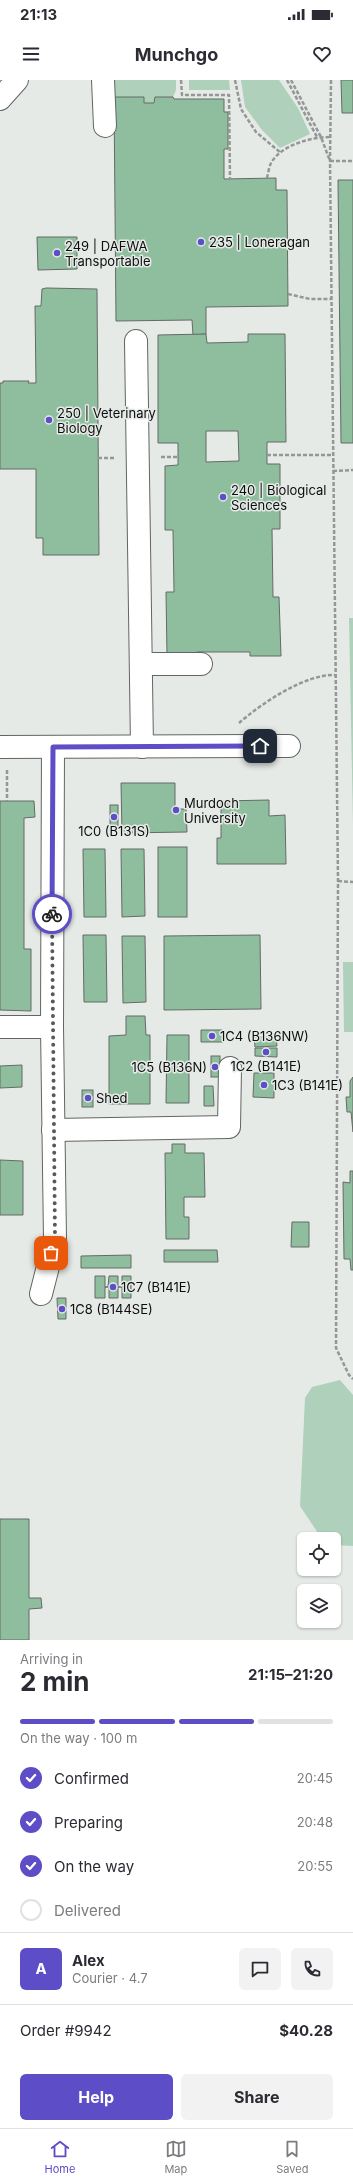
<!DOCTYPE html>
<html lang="en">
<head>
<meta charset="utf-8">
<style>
  :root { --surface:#fff; --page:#f2f2f3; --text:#2b2b33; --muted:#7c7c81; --line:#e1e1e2; --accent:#5d4dc6 }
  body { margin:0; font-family:Inter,sans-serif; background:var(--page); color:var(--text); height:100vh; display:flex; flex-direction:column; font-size:15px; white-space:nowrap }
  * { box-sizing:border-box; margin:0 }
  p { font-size:13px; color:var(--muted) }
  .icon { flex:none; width:22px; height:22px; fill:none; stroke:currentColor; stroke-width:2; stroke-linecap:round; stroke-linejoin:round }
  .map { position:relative; height:1560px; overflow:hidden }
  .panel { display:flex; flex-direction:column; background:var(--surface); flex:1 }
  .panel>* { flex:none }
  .fabs { position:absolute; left:297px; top:1452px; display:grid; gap:8px }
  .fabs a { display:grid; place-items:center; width:44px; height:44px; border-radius:6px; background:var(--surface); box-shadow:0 1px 3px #0004; font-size:20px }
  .pin { position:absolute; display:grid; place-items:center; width:34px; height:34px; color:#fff; margin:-17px; border-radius:8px; box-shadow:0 2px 6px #0006 }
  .courier { position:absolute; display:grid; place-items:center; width:40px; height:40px; margin:-20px; border:3px solid #5d4dc6; border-radius:50%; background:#fff; color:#222; box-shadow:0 1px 5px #0007 }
  .overview em { font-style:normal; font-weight:700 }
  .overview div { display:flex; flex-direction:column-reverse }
  .overview { display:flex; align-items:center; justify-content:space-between; height:68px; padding:0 20px }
  h1 { font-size:26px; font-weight:700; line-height:30px }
  .bar { display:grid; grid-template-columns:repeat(4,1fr); gap:6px 4px; align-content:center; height:48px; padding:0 20px }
  .bar i { height:5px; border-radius:3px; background:var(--line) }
  .bar .current { background:var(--accent) }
  .bar p { grid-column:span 4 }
  .line { display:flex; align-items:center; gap:10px; padding:0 20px; border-top:1px solid var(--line) }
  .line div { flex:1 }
  .round { display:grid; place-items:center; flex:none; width:42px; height:42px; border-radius:6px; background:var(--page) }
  ol { padding:0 20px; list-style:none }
  li { display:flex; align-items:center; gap:12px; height:44px }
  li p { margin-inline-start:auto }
  li .icon { padding:4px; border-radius:50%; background:var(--accent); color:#fff; stroke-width:4 }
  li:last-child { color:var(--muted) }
  li i { width:22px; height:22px; border:2px solid var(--line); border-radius:50% }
  .primary-button { display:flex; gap:8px; margin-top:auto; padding:8px 20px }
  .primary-button a { flex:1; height:46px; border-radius:6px; background:var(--accent); color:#fff; font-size:16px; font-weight:700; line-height:46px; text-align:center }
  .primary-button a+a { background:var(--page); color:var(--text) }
  .status { display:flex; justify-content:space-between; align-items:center; height:28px; padding:0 20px; background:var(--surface); direction:ltr }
  .status svg { height:11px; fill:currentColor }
  header { display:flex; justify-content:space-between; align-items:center; height:52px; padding:0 20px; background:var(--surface); font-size:18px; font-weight:700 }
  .menu { display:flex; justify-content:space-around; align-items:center; height:56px; border-top:1px solid var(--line); background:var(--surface); font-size:11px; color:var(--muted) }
  .menu a { display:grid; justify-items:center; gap:2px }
  .menu .current { color:var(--accent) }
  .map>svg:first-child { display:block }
  .green { fill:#afd0ba }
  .building { fill:#8ebe9e; stroke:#666a67; fill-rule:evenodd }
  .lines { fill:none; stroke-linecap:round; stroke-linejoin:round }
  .minor-casing { stroke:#626563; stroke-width:24 }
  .path { stroke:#949795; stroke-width:2.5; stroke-dasharray:4 2; stroke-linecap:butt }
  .minor { stroke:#fff; stroke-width:22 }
  .done { stroke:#585a59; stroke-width:4; stroke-dasharray:0 7.2 }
  .route { stroke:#5d4dc6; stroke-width:5 }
  .poi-dot { fill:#5d4dc6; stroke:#e6eae7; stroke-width:1.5 }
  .labels { text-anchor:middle; stroke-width:3; stroke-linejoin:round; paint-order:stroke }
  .poi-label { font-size:13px; fill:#0c0d0d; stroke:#e6eae7; text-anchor:start }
</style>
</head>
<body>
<div class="status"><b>21:13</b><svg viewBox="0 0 49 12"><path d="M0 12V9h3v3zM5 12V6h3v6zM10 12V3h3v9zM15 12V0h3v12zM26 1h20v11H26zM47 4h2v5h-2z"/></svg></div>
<header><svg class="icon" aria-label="menu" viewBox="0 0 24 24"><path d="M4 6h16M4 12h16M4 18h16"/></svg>Munchgo<svg class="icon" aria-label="heart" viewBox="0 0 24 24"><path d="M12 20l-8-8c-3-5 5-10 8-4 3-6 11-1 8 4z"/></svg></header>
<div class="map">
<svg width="353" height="1560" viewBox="0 0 353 1560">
  <rect width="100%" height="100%" fill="#e6eae7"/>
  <g class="green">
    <path d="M114,0H176V10L173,17H155L154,23H144V17H114Z"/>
    <path d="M189,0H229L230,10H189Z"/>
    <path d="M241,0H279L298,28L310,54L280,68L262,50L245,27Z"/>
    <path d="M349,538H353V745Z"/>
    <path d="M343,882H353V952H344Z"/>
    <path d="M340,1300L353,1315V1466L334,1465V1459H322L300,1426L305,1318L312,1307Z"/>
  </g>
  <g class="building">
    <path d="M341,0H353V33H342Z"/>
    <path d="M114,17H144V23H154L155,17H173L174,19H224V32H228V69H224V99L276,98V110H287L288,226L206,227V254L193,255L192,240L116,241Z"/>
    <path d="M338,100H353V363H341Z"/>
    <path d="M37,157H77V189L38,190Z"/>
    <path d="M46,208L97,209L99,475H43V458H36V389H0V303H3V301H29L28,303H36L35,226H41L42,209Z"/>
    <path d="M206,254L207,263L248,262V254H285L286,362H267V384H280V449H272L273,517H279L281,576H250V572H197V576H167L166,512H174L173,450H165V386L178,385V363H158V255ZM206,351H238L239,381L206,382Z"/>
    <path d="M121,703H175V729H186L187,752L122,753Z"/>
    <path d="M269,720V736L285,735L286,784H217V758H221V721Z"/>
    <path d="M0,721H34L35,737L24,738V869H31V931L0,930Z"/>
    <rect x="110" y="725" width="8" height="23"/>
    <rect x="158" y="767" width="29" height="70"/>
    <path d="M83,769H105L106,837H84Z"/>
    <path d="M121,769H144L145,836L122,837Z"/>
    <path d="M83,855H106L107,922H84Z"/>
    <path d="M260,855L261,929L164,930V856Z"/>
    <path d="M122,856H145L146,922L123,923Z"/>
    <path d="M126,936H145L146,955H150V1024H109V956L126,955Z"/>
    <path d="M201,950H222L223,962H201Z"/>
    <path d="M167,955H189V1023H166Z"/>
    <path d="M254,957H276L277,966L255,967Z"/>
    <path d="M255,968H277V977L255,976Z"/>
    <rect x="211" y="976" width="9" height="21"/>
    <path d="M22,985V1007L0,1008V986Z"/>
    <path d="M254,993H274V1018L253,1017Z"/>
    <path d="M353,997V1052L351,1032H347L346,1017H350V1001Z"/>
    <path d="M204,1006H213L214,1026H204Z"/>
    <rect x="82" y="1010" width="11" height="17"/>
    <path d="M172,1064H185V1073H204L205,1117H184V1137H189V1159H166L165,1073H172Z"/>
    <path d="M0,1080L23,1081V1135H0Z"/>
    <path d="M350,1091H353V1190H351L350,1179H344L343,1102L350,1103Z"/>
    <path d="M292,1142H309V1167H291Z"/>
    <path d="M164,1170H217L218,1182H164Z"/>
    <path d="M131,1175V1188H81V1176Z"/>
    <path d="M95,1196H105V1207H108L109,1196H118V1207H122V1196H131V1218H122V1207H118V1218H109V1207H105V1218H95Z"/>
    <path d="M57,1218H66V1239H58Z"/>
    <path d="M0,1439H29V1518H41L42,1528L29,1529V1560H0Z"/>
  </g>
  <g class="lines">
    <defs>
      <g id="minor">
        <path d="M103,0L105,46"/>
        <path d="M0,19L17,0"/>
        <path d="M136,261L142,667"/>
        <path d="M141,584H201"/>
        <path d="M0,667L289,666"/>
        <path d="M0,947H52"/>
        <path d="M53,1050L229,1047L230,988"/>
        <path d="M41,1214L55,1159L52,947L53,667"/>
      </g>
    </defs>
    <use href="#minor" class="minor-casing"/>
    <g class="path">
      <path d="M181,0L182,15H229L230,99"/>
      <path d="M235,0L241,29L256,52L281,73"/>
      <path d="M287,0L317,57"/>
      <path d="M291,0L321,57L330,81H353"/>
      <path d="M331,0L330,81L338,801L336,1268L349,1295L353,1299"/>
      <path d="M267,98C268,94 269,87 271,83C281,65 311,57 330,57"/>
      <path d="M288,214L310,219H331"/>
      <path d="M267,375H333"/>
      <path d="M161,377H177"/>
      <path d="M98,378H116"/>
      <path d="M333,391L353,390"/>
      <path d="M239,643C262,623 305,594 335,595"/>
      <path d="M7,690V721"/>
      <path d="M338,801L353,802"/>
    </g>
    <use href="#minor" class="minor"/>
  </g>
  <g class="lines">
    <path class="done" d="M51,1173L55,1159L52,834"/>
    <path class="route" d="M52,834L53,667L260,666"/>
  </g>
  <g class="poi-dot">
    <circle cx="201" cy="162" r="4"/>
    <circle cx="57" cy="173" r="4"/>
    <circle cx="49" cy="340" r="4"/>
    <circle cx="223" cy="417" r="4"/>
    <circle cx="176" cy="730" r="4"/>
    <circle cx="114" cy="737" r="4"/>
    <circle cx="212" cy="956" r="4"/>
    <circle cx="266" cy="972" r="4"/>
    <circle cx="215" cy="987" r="4"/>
    <circle cx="264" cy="1005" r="4"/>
    <circle cx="88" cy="1018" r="4"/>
    <circle cx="113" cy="1207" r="4"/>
    <circle cx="62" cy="1229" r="4"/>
  </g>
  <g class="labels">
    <g class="poi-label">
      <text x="209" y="167">235 | Loneragan</text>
      <text x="65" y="171">249 | DAFWA<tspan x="65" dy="15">Transportable</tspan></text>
      <text x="57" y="338">250 | Veterinary<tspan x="57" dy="15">Biology</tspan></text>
      <text x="231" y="415">240 | Biological<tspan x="231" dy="15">Sciences</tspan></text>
      <text x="184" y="728">Murdoch<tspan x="184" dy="15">University</tspan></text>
      <text x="114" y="756" text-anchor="middle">1C0 (B131S)</text>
      <text x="220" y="961">1C4 (B136NW)</text>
      <text x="266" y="991" text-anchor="middle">1C2 (B141E)</text>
      <text x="207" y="992" text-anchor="end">1C5 (B136N)</text>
      <text x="272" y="1010">1C3 (B141E)</text>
      <text x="96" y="1023">Shed</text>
      <text x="121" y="1212">1C7 (B141E)</text>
      <text x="70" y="1234">1C8 (B144SE)</text>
    </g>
  </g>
</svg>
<div class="fabs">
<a><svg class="icon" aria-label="locate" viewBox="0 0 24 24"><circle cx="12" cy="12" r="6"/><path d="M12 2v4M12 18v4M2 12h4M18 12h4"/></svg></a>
<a><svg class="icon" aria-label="layers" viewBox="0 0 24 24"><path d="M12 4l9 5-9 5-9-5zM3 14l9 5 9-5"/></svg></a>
</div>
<div class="pin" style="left:51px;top:1173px;background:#ea580c"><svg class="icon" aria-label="bag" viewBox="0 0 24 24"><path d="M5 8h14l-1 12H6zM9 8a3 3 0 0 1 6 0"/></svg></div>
<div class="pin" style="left:260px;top:666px;background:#1f2937"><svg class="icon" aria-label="home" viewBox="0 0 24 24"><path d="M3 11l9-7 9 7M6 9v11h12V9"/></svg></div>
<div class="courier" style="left:52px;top:834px"><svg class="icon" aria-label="bike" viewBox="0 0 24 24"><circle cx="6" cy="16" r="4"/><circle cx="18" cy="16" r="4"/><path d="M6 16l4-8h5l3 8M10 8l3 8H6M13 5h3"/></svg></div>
</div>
<section class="panel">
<div class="overview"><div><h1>2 min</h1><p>Arriving in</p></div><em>21:15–21:20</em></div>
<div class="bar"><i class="current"></i><i class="current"></i><i class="current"></i><i></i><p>On the way · 100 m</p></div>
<ol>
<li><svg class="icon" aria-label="check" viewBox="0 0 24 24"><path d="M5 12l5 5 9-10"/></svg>Confirmed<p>20:45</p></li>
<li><svg class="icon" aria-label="check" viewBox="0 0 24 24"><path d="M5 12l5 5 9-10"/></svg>Preparing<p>20:48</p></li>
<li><svg class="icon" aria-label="check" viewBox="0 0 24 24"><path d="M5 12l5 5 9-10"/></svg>On the way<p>20:55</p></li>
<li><i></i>Delivered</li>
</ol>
<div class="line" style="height:72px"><b class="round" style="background:var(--accent);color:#fff">A</b><div><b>Alex</b><p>Courier · 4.7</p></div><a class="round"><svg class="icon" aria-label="chat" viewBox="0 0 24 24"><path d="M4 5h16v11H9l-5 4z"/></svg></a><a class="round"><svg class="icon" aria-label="phone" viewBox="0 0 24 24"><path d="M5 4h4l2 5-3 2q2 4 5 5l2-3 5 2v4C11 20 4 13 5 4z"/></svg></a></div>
<div class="line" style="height:52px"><div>Order #9942</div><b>$40.28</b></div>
<div class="primary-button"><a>Help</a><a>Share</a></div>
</section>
<nav class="menu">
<a class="current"><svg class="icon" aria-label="home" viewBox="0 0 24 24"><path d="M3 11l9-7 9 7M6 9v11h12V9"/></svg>Home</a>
<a><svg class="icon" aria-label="map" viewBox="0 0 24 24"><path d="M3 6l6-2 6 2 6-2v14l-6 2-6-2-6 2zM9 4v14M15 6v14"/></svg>Map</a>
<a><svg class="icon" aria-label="saved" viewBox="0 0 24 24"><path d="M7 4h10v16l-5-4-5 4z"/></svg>Saved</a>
</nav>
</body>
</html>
